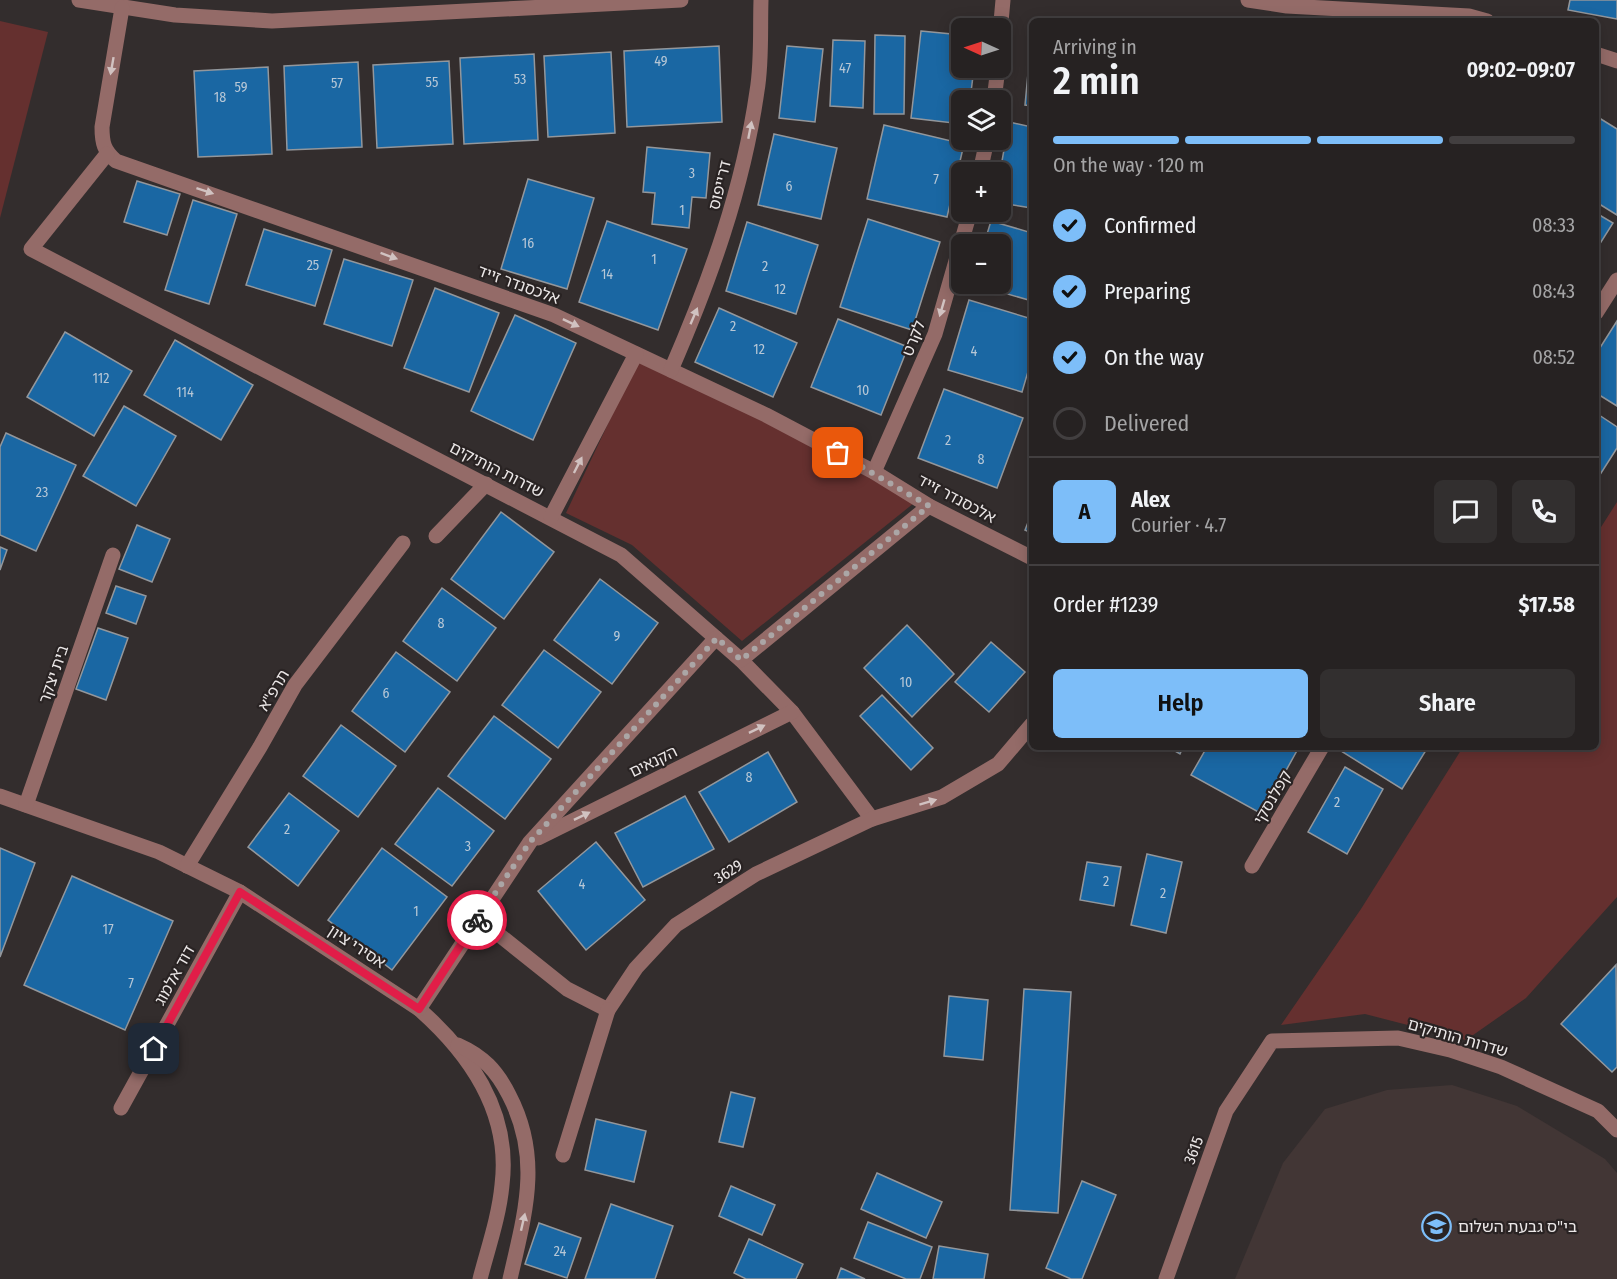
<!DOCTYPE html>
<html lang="en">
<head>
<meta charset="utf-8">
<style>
  :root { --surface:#262222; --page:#322f2f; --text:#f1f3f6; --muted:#a4a4a5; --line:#423f40; --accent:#7dbef9 }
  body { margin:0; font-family:"Fira Sans Condensed","Noto Sans Hebrew",sans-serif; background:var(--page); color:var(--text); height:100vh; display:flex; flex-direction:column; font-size:22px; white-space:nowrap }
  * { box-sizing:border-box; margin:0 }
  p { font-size:20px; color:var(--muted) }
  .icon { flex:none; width:33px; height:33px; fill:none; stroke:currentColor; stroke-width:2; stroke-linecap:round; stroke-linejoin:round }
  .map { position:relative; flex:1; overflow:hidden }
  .sheet { position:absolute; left:1029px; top:18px; width:570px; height:732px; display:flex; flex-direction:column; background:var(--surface); border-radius:9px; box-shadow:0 3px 15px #0003,0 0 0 2px var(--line) }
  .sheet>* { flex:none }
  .needle { width:39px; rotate:273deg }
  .controls { position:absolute; left:951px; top:18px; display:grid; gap:12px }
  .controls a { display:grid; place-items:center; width:60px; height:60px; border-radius:9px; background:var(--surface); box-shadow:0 3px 15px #0003,0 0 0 2px var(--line); font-size:30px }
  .pin { position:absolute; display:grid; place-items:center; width:51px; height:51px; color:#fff; margin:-26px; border-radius:12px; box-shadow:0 3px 9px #0006 }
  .courier { position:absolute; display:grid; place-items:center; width:60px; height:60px; margin:-30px; border:4px solid #e11d48; border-radius:50%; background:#fff; color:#222; box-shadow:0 2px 8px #0007 }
  .headline em { font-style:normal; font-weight:600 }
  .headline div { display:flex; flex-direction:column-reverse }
  .headline { display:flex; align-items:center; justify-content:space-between; height:102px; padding:0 24px }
  h1 { font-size:39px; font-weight:600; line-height:45px }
  .bar { display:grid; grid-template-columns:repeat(4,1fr); gap:9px 6px; align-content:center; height:72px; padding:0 24px }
  .bar i { height:8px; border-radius:4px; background:var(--line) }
  .bar .current { background:var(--accent) }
  .bar p { grid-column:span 4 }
  .line { display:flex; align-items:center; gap:15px; padding:0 24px; border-top:2px solid var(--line) }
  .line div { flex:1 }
  .round { display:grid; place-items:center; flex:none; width:63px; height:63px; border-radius:9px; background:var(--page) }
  ol { padding:0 24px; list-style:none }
  li { display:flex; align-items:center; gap:18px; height:66px }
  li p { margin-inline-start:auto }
  li .icon { padding:6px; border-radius:50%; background:var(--accent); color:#111; stroke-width:4 }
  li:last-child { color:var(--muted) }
  li i { width:33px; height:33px; border:3px solid var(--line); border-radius:50% }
  .action { display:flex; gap:12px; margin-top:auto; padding:12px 24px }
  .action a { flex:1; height:69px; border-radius:9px; background:var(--accent); color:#111; font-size:24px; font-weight:600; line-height:69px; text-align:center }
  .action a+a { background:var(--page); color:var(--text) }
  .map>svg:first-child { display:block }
  .built { fill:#423635 }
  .green { fill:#65302f }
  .building { fill:#1a67a3; stroke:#93979c; stroke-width:1.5 }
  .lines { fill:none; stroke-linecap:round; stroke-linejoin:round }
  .minor { stroke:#946b68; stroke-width:15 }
  .oneway { fill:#d1c2c1 }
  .done { stroke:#aba6a6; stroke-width:6; stroke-dasharray:0 10.8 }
  .route { stroke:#e11d48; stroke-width:8 }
  .labels { text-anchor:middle; stroke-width:4.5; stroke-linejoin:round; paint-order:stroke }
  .number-label { font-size:14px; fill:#b7c7d6 }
  .street-label { font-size:16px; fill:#ebe7e7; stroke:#292323 }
  .poi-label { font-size:16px; fill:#ebe7e7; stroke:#292323; text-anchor:start }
</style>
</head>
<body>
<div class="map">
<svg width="1617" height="1279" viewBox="0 0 1617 1279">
  <rect width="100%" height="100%" fill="#332d2d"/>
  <path class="built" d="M1452,1085L1517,1106L1605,1159L1617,1173V1279H1235L1283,1163L1325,1109L1387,1090Z"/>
  <g class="green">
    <path d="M0,21L48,32L0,218Z"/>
    <path d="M637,362L766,420L914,503L742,641L632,545L566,513Z"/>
    <path d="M1617,502V897L1526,998L1466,1040L1365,1014L1281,1025L1361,909L1463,747H1596V535Z"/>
  </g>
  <g class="building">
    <path d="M1570,0H1617V19L1568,10Z"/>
    <path d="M921,31L962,35V68H974L970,100H962V124L911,118Z"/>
    <path d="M1032,31V106L1025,105Z"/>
    <path d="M875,35L905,36L904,114H874Z"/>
    <path d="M833,40L865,41L863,108L830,106Z"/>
    <path d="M719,46L722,122L627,127L624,51Z"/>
    <path d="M787,46L823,49L815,122L779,118Z"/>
    <path d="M611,52L615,133L548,137L544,56Z"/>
    <path d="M534,54L538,140L464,144L460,58Z"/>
    <path d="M449,61L453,144L377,148L373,65Z"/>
    <path d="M358,62L362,147L287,150L284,66Z"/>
    <path d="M268,67L272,154L198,157L194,71Z"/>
    <path d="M1596,116L1617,129V215L1596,202Z"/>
    <path d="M1009,122L1032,127V208L1000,203V172Z"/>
    <path d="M884,125L964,144L947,217L867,199Z"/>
    <path d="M774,134L837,148L821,219L758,205Z"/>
    <path d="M647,147L710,153L706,198L692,197L689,228L652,224L655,193L643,192Z"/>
    <path d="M528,179L594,198L567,289L501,269Z"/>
    <path d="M137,181L180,194L167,235L124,222Z"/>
    <path d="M193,200L237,214L209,304L165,290Z"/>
    <path d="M1596,213L1613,223L1596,250Z"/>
    <path d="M868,219L940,242L912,330L840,307Z"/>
    <path d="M607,221L687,249L658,330L579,302Z"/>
    <path d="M991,221L1032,233V301L973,284H1000V244H984Z"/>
    <path d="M747,222L818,245L796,314L726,291Z"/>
    <path d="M264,229L332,250L315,306L246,285Z"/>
    <path d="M344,259L413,280L392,346L324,324Z"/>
    <path d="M435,288L499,313L469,392L404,368Z"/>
    <path d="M969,300L1032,319V358L1022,392L948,370Z"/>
    <path d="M719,308L797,343L773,397L695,362Z"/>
    <path d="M515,315L576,343L533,440L471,411Z"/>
    <path d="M838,319L908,347L881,415L811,387Z"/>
    <path d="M1617,321V406L1596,393V354Z"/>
    <path d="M65,332L132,371L94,436L27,397Z"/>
    <path d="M175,340L253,385L221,440L144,395Z"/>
    <path d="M944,389L1023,418L997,488L918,458Z"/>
    <path d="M124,406L176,436L136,506L83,476Z"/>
    <path d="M1596,413L1617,427V448L1596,481Z"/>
    <path d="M6,433L76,465L36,551L0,535V447Z"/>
    <path d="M501,512L554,552L504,619L451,579Z"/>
    <path d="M1032,512V533L1025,530Z"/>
    <path d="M137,525L170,539L152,582L119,569Z"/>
    <path d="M0,547L7,550L0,570Z"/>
    <path d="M600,579L658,623L612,684L554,640Z"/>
    <path d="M116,586L146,596L136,624L106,613Z"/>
    <path d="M442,588L496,628L457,681L403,641Z"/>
    <path d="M907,625L954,674L912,717L864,668Z"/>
    <path d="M98,628L128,638L106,700L76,689Z"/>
    <path d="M991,642L1025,672L989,712L955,682Z"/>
    <path d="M544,650L601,692L558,748L502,705Z"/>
    <path d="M396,652L450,692L405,752L352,711Z"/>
    <path d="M882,695L933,748L911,770L860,716Z"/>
    <path d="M494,716L551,759L505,819L448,776Z"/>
    <path d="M341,725L396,766L358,817L303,776Z"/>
    <path d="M1168,747H1183L1180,754Z"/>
    <path d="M1207,747H1299L1262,814L1191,775Z"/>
    <path d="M1343,747H1428L1402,789L1341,751Z"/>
    <path d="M768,752L797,802L729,842L699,792Z"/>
    <path d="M1345,767L1383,789L1347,854L1308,832Z"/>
    <path d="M438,788L494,831L452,886L395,844Z"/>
    <path d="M289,793L339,831L298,886L248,847Z"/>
    <path d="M685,796L714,849L643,887L615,833Z"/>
    <path d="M596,842L645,900L586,950L538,891Z"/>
    <path d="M0,848L35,863L0,957Z"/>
    <path d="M382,848L447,897L392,970L328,920Z"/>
    <path d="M1147,854L1182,862L1166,933L1131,925Z"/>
    <path d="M1087,862L1121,867L1114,906L1080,900Z"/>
    <path d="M72,876L173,921L125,1030L24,985Z"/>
    <path d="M1616,965L1617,1067L1612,1072L1561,1024Z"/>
    <path d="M1024,989L1071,992L1058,1213L1010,1210Z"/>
    <path d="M949,996L988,1000L983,1060L944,1056Z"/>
    <path d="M731,1092L755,1098L743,1147L719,1142Z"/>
    <path d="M596,1119L646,1131L634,1182L585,1170Z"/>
    <path d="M877,1173L942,1202L926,1238L861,1209Z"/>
    <path d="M1082,1181L1116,1195L1082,1279H1071L1046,1268Z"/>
    <path d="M731,1186L775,1205L762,1235L719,1216Z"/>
    <path d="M611,1204L673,1226L655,1279H585Z"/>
    <path d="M868,1222L932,1247L920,1279H906L854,1258Z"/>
    <path d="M539,1223L581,1238L567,1278L525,1264Z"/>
    <path d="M749,1239L803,1264L796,1279H746L734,1273Z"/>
    <path d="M939,1246L988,1254L984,1279H933Z"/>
    <path d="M841,1268L865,1279H837Z"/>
  </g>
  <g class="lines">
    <g class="minor">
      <path d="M79,0L175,15L272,21L681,0"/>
      <path d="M1248,0L1287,6L1469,16L1487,21"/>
      <path d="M122,8L102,127C102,143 104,151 116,161L554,315L766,415L874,472L929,506L1032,558"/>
      <path d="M1000,33L1003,0"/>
      <path d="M1596,54L1617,61"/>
      <path d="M994,100L998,68"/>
      <path d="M107,154L31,249L621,555L741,660L792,712L872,819"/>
      <path d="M980,172L987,140"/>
      <path d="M1596,313L1617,280"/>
      <path d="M671,370C710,280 743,189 757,91C762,62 760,30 761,0"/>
      <path d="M874,472L935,334L970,212"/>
      <path d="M551,517L636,354"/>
      <path d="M436,536L486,484"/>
      <path d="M741,660L929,506"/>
      <path d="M0,796L159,852L240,892L419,1009C470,1054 511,1113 502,1185C499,1217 488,1248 480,1279"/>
      <path d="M26,805L113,555"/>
      <path d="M538,838L792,712"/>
      <path d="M187,866L260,747L295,685L403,543"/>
      <path d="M1252,866L1322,747"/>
      <path d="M478,918L567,989L608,1010L636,968L676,925L756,874L872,819L942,797L998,764L1032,724"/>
      <path d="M419,1009L530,842L716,638"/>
      <path d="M458,1045C483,1056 497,1071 509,1095C542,1158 525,1213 510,1279"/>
      <path d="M121,1108L240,892"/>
      <path d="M563,1155L608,1010"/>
      <path d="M1166,1279L1226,1111L1272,1041L1398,1038L1450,1050L1501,1067L1598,1111L1617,1130"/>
    </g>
  </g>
  <defs><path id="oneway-solid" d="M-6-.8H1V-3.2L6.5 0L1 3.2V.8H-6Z" transform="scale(1.5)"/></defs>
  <g class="oneway">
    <use href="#oneway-solid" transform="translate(112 66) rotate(100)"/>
    <use href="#oneway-solid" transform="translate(750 130) rotate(-79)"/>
    <use href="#oneway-solid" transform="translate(205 191) rotate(18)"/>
    <use href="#oneway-solid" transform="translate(389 256) rotate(20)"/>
    <use href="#oneway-solid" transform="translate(942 308) rotate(106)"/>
    <use href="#oneway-solid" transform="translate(694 316) rotate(-67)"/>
    <use href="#oneway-solid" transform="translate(571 323) rotate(25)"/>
    <use href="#oneway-solid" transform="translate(578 465) rotate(-63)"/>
    <use href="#oneway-solid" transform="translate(757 729) rotate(-26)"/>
    <use href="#oneway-solid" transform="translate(928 802) rotate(-17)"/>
    <use href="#oneway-solid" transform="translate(582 816) rotate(-26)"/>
    <use href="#oneway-solid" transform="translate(523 1222) rotate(-77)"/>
  </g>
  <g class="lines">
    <path class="done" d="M477,920L530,842L717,638L741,660L929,506L838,453"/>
    <path class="route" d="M154,1049L240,892L419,1009L477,920"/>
  </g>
  <defs>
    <symbol id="school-ring" viewBox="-11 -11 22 22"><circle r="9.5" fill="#292323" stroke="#7dbef9" stroke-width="1.5"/><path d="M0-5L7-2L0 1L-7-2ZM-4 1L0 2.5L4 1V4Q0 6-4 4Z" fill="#7dbef9"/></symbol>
  </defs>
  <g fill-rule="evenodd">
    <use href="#school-ring" x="1420" y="1210" width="33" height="33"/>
  </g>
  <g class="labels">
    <g class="number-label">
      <text x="661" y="66">49</text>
      <text x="845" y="73">47</text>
      <text x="520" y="84">53</text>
      <text x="432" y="87">55</text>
      <text x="337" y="88">57</text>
      <text x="241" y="92">59</text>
      <text x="220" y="102">18</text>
      <text x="692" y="178">3</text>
      <text x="936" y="184">7</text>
      <text x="789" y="191">6</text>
      <text x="682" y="215">1</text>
      <text x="528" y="248">16</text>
      <text x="654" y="264">1</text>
      <text x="313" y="270">25</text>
      <text x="765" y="271">2</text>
      <text x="607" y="279">14</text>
      <text x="780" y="294">12</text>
      <text x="733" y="331">2</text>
      <text x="759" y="354">12</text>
      <text x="974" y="356">4</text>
      <text x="101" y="383">112</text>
      <text x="863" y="395">10</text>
      <text x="185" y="397">114</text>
      <text x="948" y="445">2</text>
      <text x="981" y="464">8</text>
      <text x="42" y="497">23</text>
      <text x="441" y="628">8</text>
      <text x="617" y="641">9</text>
      <text x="906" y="687">10</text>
      <text x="386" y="698">6</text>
      <text x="749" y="782">8</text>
      <text x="1337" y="807">2</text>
      <text x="287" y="834">2</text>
      <text x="468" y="851">3</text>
      <text x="1106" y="886">2</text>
      <text x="582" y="889">4</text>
      <text x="1163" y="898">2</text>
      <text x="416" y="916">1</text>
      <text x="108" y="934">17</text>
      <text x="131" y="988">7</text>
      <text x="560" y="1256">24</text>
    </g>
    <g class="street-label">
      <text transform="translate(719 185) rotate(-76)" y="6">דרייפוס</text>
      <text transform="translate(519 284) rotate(20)" y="6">אלכסנדר זייד</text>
      <text transform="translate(913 338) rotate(-68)" y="6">לקרט</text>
      <text transform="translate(497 469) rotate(27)" y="6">שדרות הותיקים</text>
      <text transform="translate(957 498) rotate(28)" y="6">אלכסנדר זייד</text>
      <text transform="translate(53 674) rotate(-71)" y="6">בית יצקר</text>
      <text transform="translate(273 690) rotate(-59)" y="6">תרפ"א</text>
      <text transform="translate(653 761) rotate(-26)" y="6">הקנאים</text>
      <text transform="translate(1272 797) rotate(-60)" y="6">קפלנסקי</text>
      <text transform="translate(728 871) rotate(-32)" y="6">3629</text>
      <text transform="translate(357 946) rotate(33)" y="6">אסירי ציון</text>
      <text transform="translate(174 975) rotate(-61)" y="6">דוד אלמוג</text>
      <text transform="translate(1458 1037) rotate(16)" y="6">שדרות הותיקים</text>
      <text transform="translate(1193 1150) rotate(-70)" y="6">3615</text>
    </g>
    <g class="poi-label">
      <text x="1458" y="1232">בי"ס גבעת השלום</text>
    </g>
  </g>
</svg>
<div class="controls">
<a><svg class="needle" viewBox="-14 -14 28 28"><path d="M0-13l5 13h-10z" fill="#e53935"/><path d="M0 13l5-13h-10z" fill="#a4a4a5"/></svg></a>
<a><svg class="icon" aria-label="layers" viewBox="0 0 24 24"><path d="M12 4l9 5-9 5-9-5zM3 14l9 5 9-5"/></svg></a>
<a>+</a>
<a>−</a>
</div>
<div class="pin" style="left:838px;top:453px;background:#ea580c"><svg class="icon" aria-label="bag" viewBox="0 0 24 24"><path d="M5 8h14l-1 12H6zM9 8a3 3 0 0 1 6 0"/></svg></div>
<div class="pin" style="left:154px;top:1049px;background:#1f2937"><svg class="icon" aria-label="home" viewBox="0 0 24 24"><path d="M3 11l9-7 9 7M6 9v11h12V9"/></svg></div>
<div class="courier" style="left:477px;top:920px"><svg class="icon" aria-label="bike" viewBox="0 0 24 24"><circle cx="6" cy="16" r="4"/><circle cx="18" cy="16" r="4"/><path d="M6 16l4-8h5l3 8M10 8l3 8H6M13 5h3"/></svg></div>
<section class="sheet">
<div class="headline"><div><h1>2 min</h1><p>Arriving in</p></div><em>09:02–09:07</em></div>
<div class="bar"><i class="current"></i><i class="current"></i><i class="current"></i><i></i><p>On the way · 120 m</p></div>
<ol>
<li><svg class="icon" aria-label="check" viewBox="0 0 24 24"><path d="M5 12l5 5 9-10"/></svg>Confirmed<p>08:33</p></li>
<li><svg class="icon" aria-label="check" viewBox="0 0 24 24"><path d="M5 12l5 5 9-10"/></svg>Preparing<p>08:43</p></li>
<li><svg class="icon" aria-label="check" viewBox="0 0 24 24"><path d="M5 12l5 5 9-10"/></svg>On the way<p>08:52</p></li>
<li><i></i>Delivered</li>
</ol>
<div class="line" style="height:108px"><b class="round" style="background:var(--accent);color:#111">A</b><div><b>Alex</b><p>Courier · 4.7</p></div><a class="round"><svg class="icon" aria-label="chat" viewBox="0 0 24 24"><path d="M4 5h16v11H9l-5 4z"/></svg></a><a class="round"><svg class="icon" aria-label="phone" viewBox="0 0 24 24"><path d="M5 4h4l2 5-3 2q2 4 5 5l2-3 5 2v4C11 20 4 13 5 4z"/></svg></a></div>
<div class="line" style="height:78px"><div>Order #1239</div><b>$17.58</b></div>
<div class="action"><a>Help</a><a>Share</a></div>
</section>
</div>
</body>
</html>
